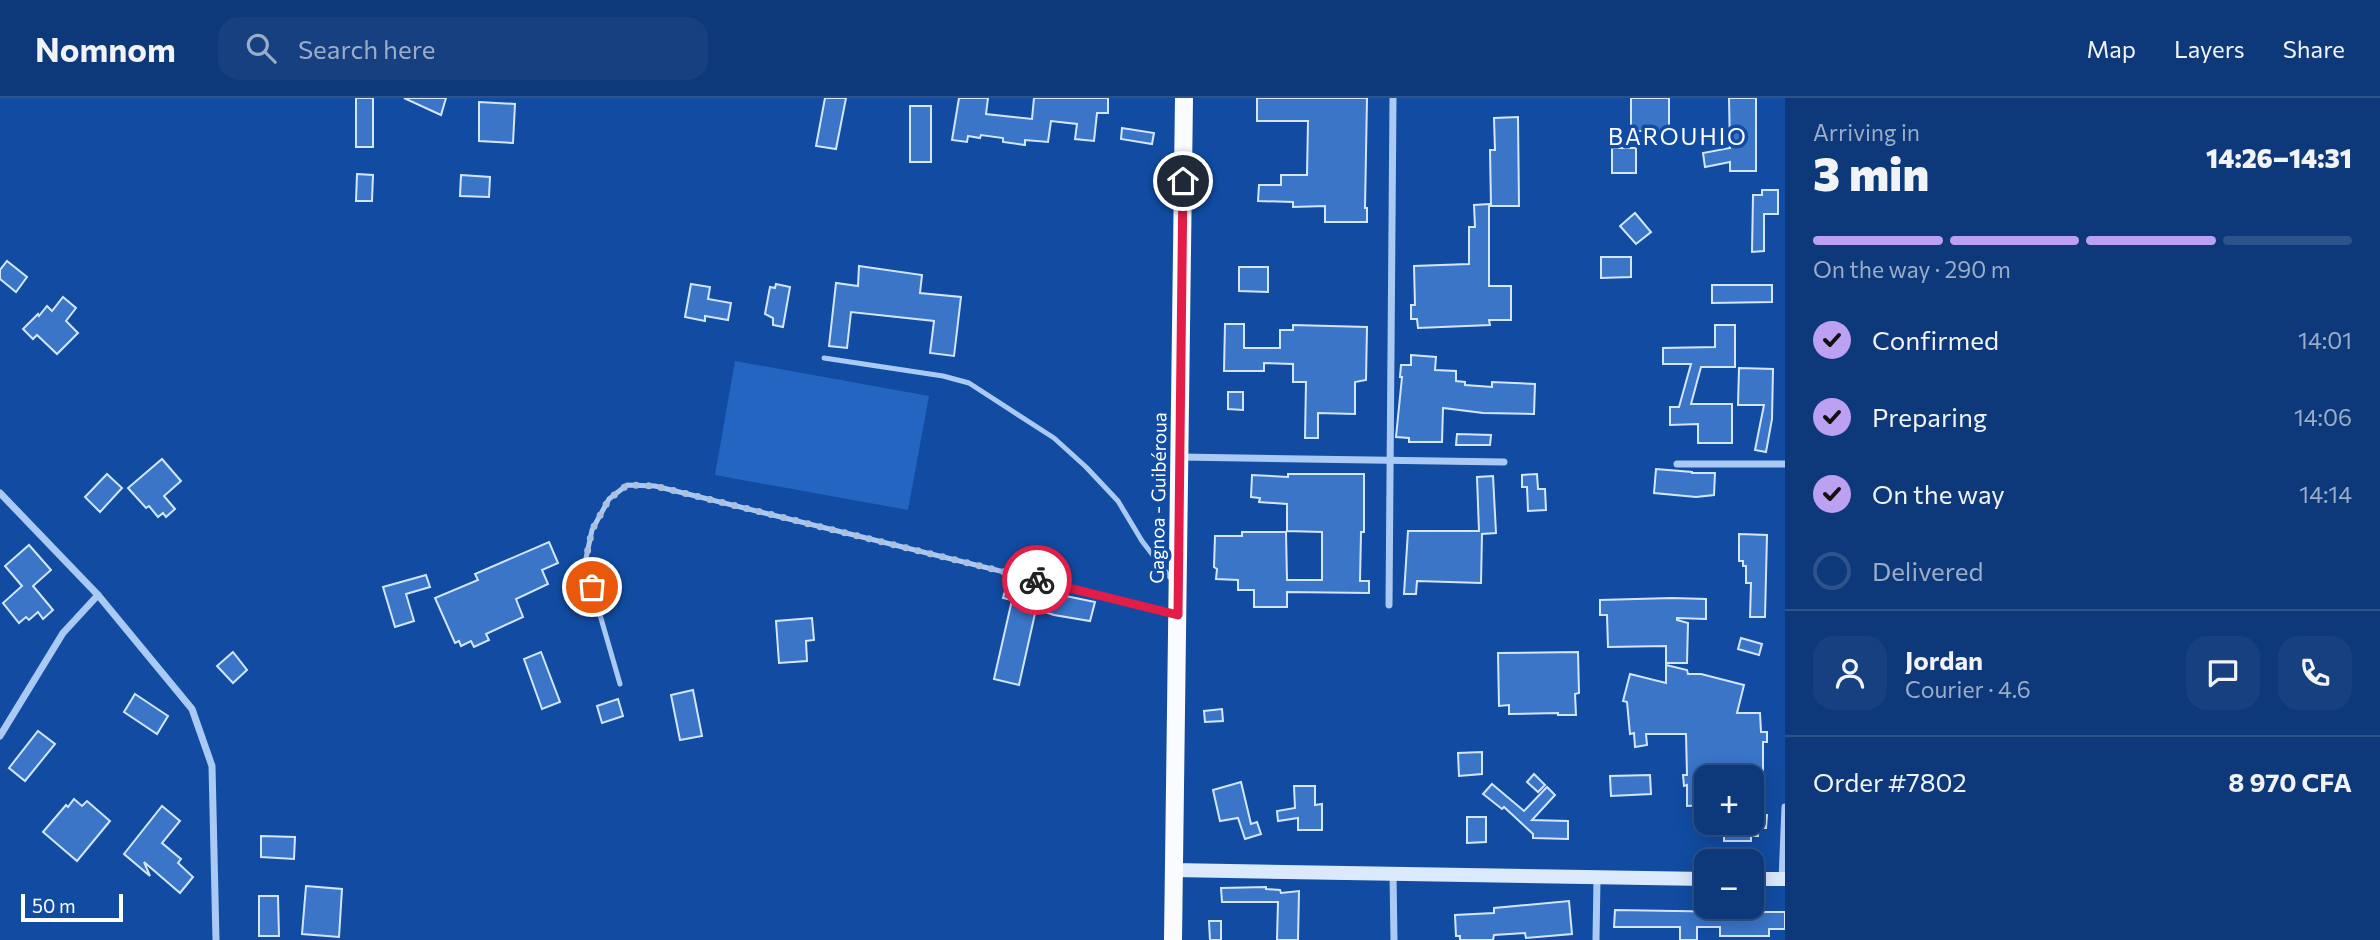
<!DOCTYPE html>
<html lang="en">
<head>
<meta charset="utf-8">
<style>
  :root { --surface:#0d397a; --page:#16407f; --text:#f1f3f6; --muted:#9aacc7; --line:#2d538b; --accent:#bca0f2 }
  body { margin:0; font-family:Commissioner,sans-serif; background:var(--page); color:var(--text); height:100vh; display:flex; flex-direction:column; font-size:26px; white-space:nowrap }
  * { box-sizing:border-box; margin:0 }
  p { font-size:23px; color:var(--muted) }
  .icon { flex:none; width:38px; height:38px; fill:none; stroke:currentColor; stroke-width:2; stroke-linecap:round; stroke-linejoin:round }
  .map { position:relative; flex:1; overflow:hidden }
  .panel { display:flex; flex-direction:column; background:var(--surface); width:595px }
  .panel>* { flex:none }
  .controls { position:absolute; left:1694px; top:667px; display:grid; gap:14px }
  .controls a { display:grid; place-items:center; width:70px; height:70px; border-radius:14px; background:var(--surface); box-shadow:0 4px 18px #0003,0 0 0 2px var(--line); font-size:35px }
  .scale { position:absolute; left:21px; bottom:18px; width:102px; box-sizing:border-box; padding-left:7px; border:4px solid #fff; border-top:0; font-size:19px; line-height:24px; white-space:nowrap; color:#fff; -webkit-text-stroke:5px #114ca2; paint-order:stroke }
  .pin { position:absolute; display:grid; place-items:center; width:60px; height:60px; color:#fff; margin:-30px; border:4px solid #fff; border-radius:50%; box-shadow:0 2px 7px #0007 }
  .courier { position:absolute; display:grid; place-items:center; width:70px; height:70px; margin:-35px; border:5px solid #e11d48; border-radius:50%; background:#fff; color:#222; box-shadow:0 2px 9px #0007 }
  .head em { font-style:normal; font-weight:800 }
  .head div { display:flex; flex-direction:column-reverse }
  .head { display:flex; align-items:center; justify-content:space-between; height:119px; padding:0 28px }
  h1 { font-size:46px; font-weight:800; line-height:52px }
  .bar { display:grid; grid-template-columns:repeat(4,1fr); gap:10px 7px; align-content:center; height:84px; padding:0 28px }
  .bar i { height:9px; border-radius:5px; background:var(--line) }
  .bar .selected { background:var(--accent) }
  .bar p { grid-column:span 4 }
  .line { display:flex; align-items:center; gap:18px; padding:0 28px; border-top:2px solid var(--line) }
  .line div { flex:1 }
  .round { display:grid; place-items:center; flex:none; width:74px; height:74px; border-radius:21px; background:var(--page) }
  ol { padding:0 28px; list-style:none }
  li { display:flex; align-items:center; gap:21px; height:77px }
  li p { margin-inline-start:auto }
  li .icon { padding:7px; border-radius:50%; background:var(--accent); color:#111; stroke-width:4 }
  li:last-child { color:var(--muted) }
  li i { width:38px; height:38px; border:4px solid var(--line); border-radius:50% }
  header { display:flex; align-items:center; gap:42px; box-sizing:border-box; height:98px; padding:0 35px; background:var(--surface); border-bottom:2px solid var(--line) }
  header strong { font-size:33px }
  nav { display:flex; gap:38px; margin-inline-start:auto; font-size:24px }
  .search { width:490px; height:63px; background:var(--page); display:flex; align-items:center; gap:18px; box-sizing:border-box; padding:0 24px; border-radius:21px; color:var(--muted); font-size:26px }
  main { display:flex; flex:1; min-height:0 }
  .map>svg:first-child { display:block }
  .green { fill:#2365c0 }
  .building { fill:#3a75c8; stroke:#d4e6fe; stroke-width:2 }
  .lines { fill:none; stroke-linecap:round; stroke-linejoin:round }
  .lane { stroke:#aacaf5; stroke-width:5 }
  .street { stroke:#aacaf5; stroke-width:7 }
  .secondary { stroke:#dbe9fe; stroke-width:14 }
  .primary { stroke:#f9fbff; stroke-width:18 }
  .done { stroke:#acc0de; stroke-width:7; stroke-dasharray:0 12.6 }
  .route { stroke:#e11d48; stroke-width:9 }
  .labels { text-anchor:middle; stroke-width:7; stroke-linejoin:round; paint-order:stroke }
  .street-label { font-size:19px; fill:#fff; stroke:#114ca2 }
  .quarter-label { font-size:23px; letter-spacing:2px; fill:#fff; stroke:#114ca2 }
</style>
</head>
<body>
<header>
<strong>Nomnom</strong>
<div class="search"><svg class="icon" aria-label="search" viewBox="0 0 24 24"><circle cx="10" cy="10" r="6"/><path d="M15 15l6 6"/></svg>Search here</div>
<nav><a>Map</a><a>Layers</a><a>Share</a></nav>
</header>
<main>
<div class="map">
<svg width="1785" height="842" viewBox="0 0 1785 842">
  <rect width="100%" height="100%" fill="#114ca2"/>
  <path class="green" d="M735,263L929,298L908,412L715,377Z"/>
  <g class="building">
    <rect x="356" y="0" width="17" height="49"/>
    <path d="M404,0H446L441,17Z"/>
    <path d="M825,0H846L836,51L816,48Z"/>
    <path d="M959,0H988L986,16L1032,21L1034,0H1108V15H1097L1094,43L1075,41L1077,26L1051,23L1048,44L1025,42V47L1003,44V40L981,37L980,40L968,38L967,44L952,42Z"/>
    <path d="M1257,0H1367L1365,110H1367V124H1325V108L1293,109V104L1258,103L1259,87H1281V77H1307L1308,23H1257Z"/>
    <rect x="1631" y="0" width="38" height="33"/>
    <path d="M1729,0H1756V73H1730V64L1705,69L1703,55L1730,50Z"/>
    <path d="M479,4L515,6L513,45L479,43Z"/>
    <rect x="910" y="8" width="21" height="56"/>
    <path d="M1518,19L1519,108H1491L1490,52H1495L1494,20Z"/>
    <path d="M1122,30L1154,35L1152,46L1121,41Z"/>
    <rect x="1612" y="50" width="24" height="25"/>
    <path d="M357,76L373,77L372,103H356Z"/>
    <path d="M461,77L490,79L489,99L460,98Z"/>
    <path d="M1762,92H1778V116H1764V153L1752,154L1753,97H1762Z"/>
    <path d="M1489,106V188H1511V222H1489L1490,227L1418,230L1417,221H1411V207H1415L1414,168L1469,166V129H1475L1474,107Z"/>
    <path d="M1635,115L1651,134L1636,146L1620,128Z"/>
    <path d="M1601,159H1631V179L1601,180Z"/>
    <path d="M7,163L27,179L16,194L0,181V172Z"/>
    <path d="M859,168L922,177L920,195L961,199L954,258L930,255L934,223L851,214L847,250L829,248L836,185L858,188Z"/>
    <path d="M1239,169H1268V194L1239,193Z"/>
    <path d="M691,186L710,189L708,201L731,205L728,222L705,218V223L685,219Z"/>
    <path d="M776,186L790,189L783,229L773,227V220L765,216L770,189L775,190Z"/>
    <path d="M1712,187H1772V204L1712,205Z"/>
    <path d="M63,199L76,210L66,223L78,235L57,256L37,237L33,241L23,231L38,216L39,218L47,208L52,213Z"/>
    <path d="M1225,226H1244V250H1280V232H1293V227L1367,229L1366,282L1355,284V316L1318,315V340H1305L1306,284H1293V266L1264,265V273H1224Z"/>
    <path d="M1715,227H1735V269H1701L1691,306H1732V345H1698V326L1670,327V309H1679L1691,266H1663V250L1715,249Z"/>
    <path d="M1411,257L1436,259L1435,272L1456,273V283L1465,284V287L1492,289V284L1535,286L1534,316L1483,315L1443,310L1442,344H1409V340L1396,339L1402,279H1400L1401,267H1411Z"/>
    <path d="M1739,270L1773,271L1772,321L1766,354L1755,352L1764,307H1738Z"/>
    <path d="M1228,294H1243V312L1228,311Z"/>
    <path d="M1457,336L1491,337L1490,347H1456Z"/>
    <path d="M162,361L181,383L164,398L175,411L166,419L163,415L158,419L149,408L146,410L128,390Z"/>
    <path d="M1656,371L1692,374V375H1715L1714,397L1696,399L1654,395Z"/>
    <path d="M107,376L122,390L100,414L85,399Z"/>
    <path d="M1288,376H1364V434H1361L1360,483H1369V495L1287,494V509H1254V492H1238V482L1216,481L1217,471L1214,469L1215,438H1242V434H1286L1287,482H1322V434L1287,433V406L1259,404L1260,400L1251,399L1252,377L1288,379Z"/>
    <path d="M1537,376L1538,391H1545L1546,412L1528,413L1527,389H1522V377Z"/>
    <path d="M1493,378L1496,435L1482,436L1481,485L1417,483L1416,496H1404L1408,433H1479L1477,379Z"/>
    <path d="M1739,436L1767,437L1765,519H1750L1751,485H1746V468H1743V463H1739Z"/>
    <path d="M549,444L558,465L542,472L548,486L516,501L523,519L486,536L489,542L474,549L471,543L461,548L459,543L455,545L435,500L478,482L475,476Z"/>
    <path d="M29,447L51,472L33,488L53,512L43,521L38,514L29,522L26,519L19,525L3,505L22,488L5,468Z"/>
    <path d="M426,477L430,489L406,496L414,523L395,529L383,489Z"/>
    <path d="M1007,486L1095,504L1090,523L1054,517L1036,511L1019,587L994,581L1012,502L1003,500Z"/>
    <path d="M1672,500L1706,501V521L1677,520V522L1688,525L1687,565H1666V548L1608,549L1607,517H1600V502Z"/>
    <path d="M812,520L814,542L806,543L807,563L779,565L776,523Z"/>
    <path d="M1741,540L1762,546L1759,557L1738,551Z"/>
    <path d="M233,554L247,572L233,585L217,568Z"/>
    <path d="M541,554L560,604L542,611L524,561Z"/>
    <path d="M1578,554L1579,595L1575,596L1576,617H1558V615L1509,616V607L1499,608L1498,555Z"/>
    <path d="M1666,567L1687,572L1688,576H1701L1744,587L1737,615H1760L1761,634H1767V644H1763V673H1737V679H1706V707L1687,708V687L1684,688L1683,677H1687L1686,636H1646L1647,647L1635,649L1634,635L1630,636L1627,604L1623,603L1630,576L1666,585Z"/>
    <path d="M693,592L702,638L680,642L671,597Z"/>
    <path d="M135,596L168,618L157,636L124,614Z"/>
    <path d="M618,601L623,618L602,625L597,608Z"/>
    <path d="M1222,611L1223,623L1205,624L1204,613Z"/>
    <path d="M38,633L55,646L25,683L9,670Z"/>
    <path d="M1482,654V676L1459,678L1458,655Z"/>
    <path d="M1534,676L1545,687L1538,694L1527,684Z"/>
    <path d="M1650,677L1651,696L1611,698L1610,678Z"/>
    <path d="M1241,684L1251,726L1257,724L1261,736L1245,741L1238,720L1220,723L1213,692Z"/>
    <path d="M1492,686L1524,713L1547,689L1555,697L1532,722L1568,723V741L1533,740V736L1504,709L1502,711L1483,696Z"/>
    <path d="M1294,688H1315V707L1322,706V732H1298V720L1278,723L1277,713L1295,710Z"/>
    <path d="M74,701L82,708L87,703L110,723L77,763L43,734L66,707L68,709Z"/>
    <path d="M162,708L180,723L162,745L181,761L178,765L193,779L180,795L144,764L150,778L124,756Z"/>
    <path d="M1752,717H1767L1766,730H1758V738H1751V743H1724V724H1752Z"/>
    <path d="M1467,719H1486V744L1467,745Z"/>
    <path d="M261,738L295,739L294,761L261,759Z"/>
    <path d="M306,788L342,791L339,839L302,836Z"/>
    <path d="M1266,789V791L1280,792L1281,795L1299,793L1298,842H1277L1278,804H1222L1221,790Z"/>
    <path d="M259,798H278L279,838H259Z"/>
    <path d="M1569,803L1572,836L1526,840L1525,835L1494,837L1493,842H1460V838H1456L1455,817L1494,815V810Z"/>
    <path d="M1734,808H1753L1754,814H1785V831H1769V838H1720V829H1697V842H1680V829H1614L1615,812L1734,814Z"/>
    <path d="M1209,823H1221V842H1210Z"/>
  </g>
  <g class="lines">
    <g class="lane">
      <path d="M824,260L943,278L969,285L1054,340L1086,369L1118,403L1142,443L1172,482"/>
      <path d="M620,586L585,465L592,432L609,401L627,387L655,388L1175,516"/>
    </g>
    <g class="street">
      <path d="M1180,359L1504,364"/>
      <path d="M1677,366H1785"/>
      <path d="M0,395L98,497L192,611L212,668L216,842"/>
      <path d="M1389,507L1393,0"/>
      <path d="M0,638L63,535L98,497"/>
      <path d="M1393,775L1394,842"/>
      <path d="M1782,781L1785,709"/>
      <path d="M1596,842L1597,780"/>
    </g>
    <g class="secondary">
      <path d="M1173,772L1706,781"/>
      <path d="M1752,781H1785"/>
    </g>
    <path class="primary" d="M1173,842L1184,0"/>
  </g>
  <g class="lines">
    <path class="done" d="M592,489L585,465L592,432L609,401L627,387L655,388L1037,482"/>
    <path class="route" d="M1037,482L1178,517L1183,83"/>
  </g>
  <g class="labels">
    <g class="street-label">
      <text transform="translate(1158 400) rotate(-89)" y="7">Gagnoa - Guibéroua</text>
    </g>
    <g class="quarter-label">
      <text x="1678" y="47">BAROUHIO</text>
    </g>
  </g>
</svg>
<div class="controls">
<a>+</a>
<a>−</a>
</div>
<div class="scale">50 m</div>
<div class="pin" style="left:592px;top:489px;background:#ea580c"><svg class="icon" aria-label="bag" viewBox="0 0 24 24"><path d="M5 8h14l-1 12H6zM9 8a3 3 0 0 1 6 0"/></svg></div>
<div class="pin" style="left:1183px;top:83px;background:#1f2937"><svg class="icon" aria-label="home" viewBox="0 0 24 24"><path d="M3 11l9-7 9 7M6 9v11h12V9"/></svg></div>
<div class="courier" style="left:1037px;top:482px"><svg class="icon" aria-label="bike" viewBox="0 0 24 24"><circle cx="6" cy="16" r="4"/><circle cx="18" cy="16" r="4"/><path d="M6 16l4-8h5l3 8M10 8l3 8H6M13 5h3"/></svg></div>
</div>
<section class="panel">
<div class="head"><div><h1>3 min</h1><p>Arriving in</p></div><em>14:26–14:31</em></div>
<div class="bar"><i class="selected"></i><i class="selected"></i><i class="selected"></i><i></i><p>On the way · 290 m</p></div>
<ol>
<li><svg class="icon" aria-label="check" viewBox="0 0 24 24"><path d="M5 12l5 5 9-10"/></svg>Confirmed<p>14:01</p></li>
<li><svg class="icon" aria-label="check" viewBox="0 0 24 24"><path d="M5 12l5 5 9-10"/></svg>Preparing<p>14:06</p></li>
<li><svg class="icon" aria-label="check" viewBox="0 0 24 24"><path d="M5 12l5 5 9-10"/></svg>On the way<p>14:14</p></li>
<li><i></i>Delivered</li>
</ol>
<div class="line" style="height:126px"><a class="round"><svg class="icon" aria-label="person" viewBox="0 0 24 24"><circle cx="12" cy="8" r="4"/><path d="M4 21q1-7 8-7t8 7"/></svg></a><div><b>Jordan</b><p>Courier · 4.6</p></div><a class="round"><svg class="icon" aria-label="chat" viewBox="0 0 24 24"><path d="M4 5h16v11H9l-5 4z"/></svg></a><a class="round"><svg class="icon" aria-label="phone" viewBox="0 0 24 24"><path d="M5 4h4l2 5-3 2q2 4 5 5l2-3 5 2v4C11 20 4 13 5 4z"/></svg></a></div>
<div class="line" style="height:91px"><div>Order #7802</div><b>8 970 CFA</b></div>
</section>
</main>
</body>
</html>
